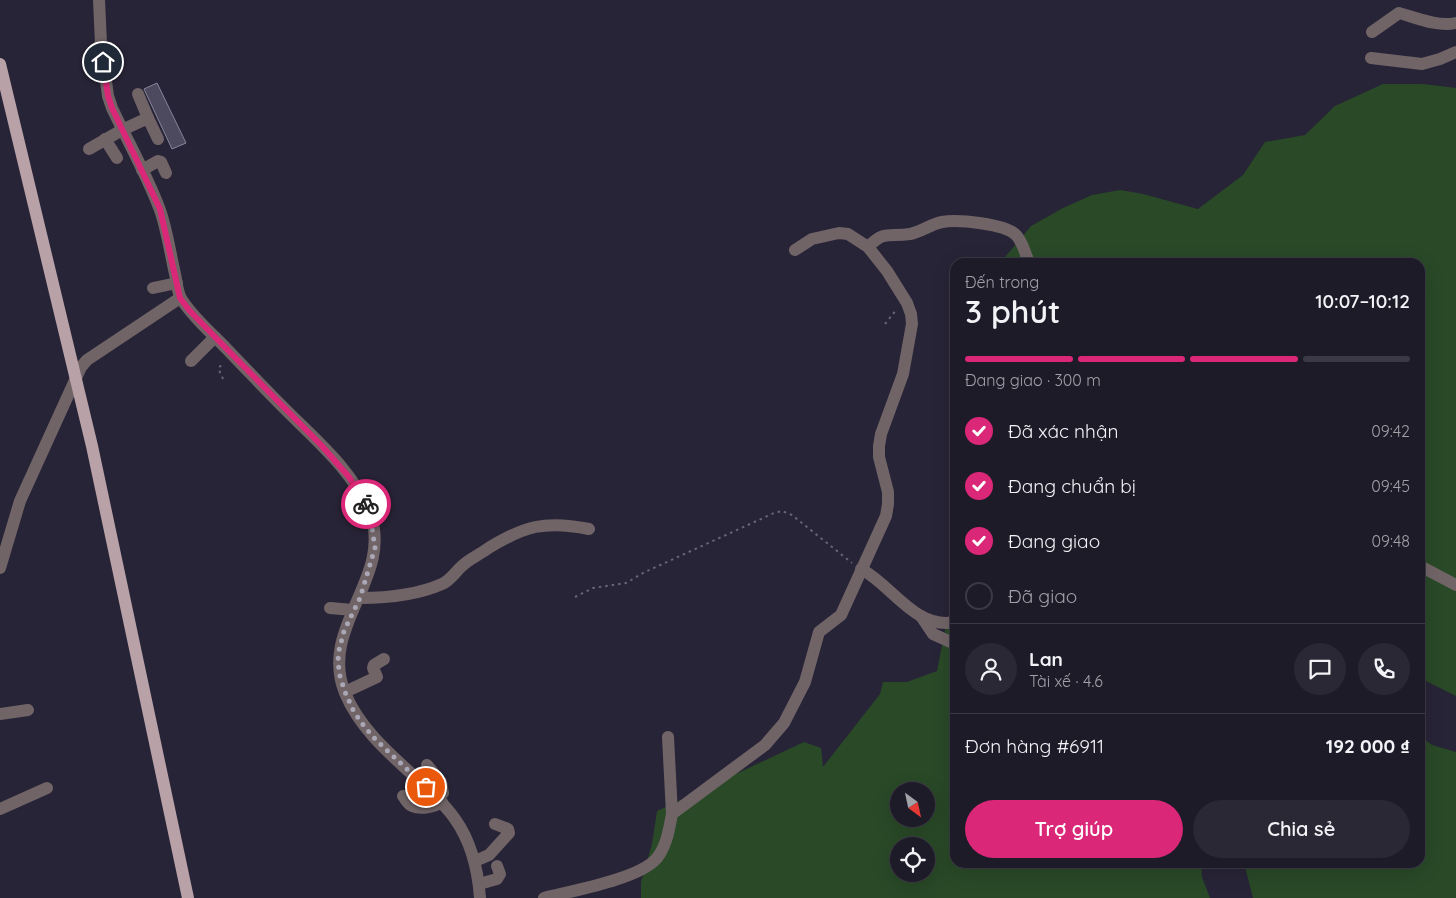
<!DOCTYPE html>
<html lang="vi">
<head>
<meta charset="utf-8">
<style>
  :root { --surface:#1e1b29; --page:#2b2835; --text:#f1f3f6; --muted:#a1a1a8; --line:#3c3946; --accent:#db2777 }
  body { margin:0; font-family:Quicksand,sans-serif; background:var(--page); color:var(--text); height:100vh; display:flex; flex-direction:column; font-size:19px; white-space:nowrap }
  * { box-sizing:border-box; margin:0 }
  p { font-size:16px; color:var(--muted) }
  .icon { flex:none; width:28px; height:28px; fill:none; stroke:currentColor; stroke-width:2; stroke-linecap:round; stroke-linejoin:round }
  .map { position:relative; flex:1; overflow:hidden }
  .sheet { position:absolute; left:950px; top:258px; width:475px; height:610px; display:flex; flex-direction:column; background:var(--surface); border-radius:15px; box-shadow:0 5px 20px #0002,0 0 0 1px var(--line) }
  .sheet>* { flex:none }
  .needle { width:32px; rotate:147deg }
  .fabs { position:absolute; left:890px; top:782px; display:grid; gap:10px }
  .fabs a { display:grid; place-items:center; width:45px; height:45px; border-radius:50%; background:var(--surface); box-shadow:0 5px 20px #0002,0 0 0 1px var(--line); font-size:25px }
  .pin { position:absolute; display:grid; place-items:center; width:42px; height:42px; color:#fff; margin:-21px; border:2px solid #fff; border-radius:50%; box-shadow:0 1px 5px #0007 }
  .courier { position:absolute; display:grid; place-items:center; width:50px; height:50px; margin:-25px; border:4px solid #db2777; border-radius:50%; background:#fff; color:#222; box-shadow:0 1px 6px #0007 }
  .headline em { font-style:normal; font-weight:600 }
  .headline div { display:flex; flex-direction:column-reverse }
  .headline { display:flex; align-items:center; justify-content:space-between; height:85px; padding:0 15px }
  h1 { font-size:32px; font-weight:600; line-height:38px }
  .bar { display:grid; grid-template-columns:repeat(4,1fr); gap:8px 5px; align-content:center; height:60px; padding:0 15px }
  .bar i { height:6px; border-radius:4px; background:var(--line) }
  .bar .current { background:var(--accent) }
  .bar p { grid-column:span 4 }
  .line { display:flex; align-items:center; gap:12px; padding:0 15px; border-top:1px solid var(--line) }
  .line div { flex:1 }
  .round { display:grid; place-items:center; flex:none; width:52px; height:52px; border-radius:26px; background:var(--page) }
  ol { padding:0 15px; list-style:none }
  li { display:flex; align-items:center; gap:15px; height:55px }
  li p { margin-inline-start:auto }
  li .icon { padding:5px; border-radius:50%; background:var(--accent); color:#fff; stroke-width:4 }
  li:last-child { color:var(--muted) }
  li i { width:28px; height:28px; border:2px solid var(--line); border-radius:50% }
  .cta { display:flex; gap:10px; margin-top:auto; padding:10px 15px }
  .cta a { flex:1; height:58px; border-radius:30px; background:var(--accent); color:#fff; font-size:20px; font-weight:600; line-height:58px; text-align:center }
  .cta a+a { background:var(--page); color:var(--text) }
  .map>svg:first-child { display:block }
  .green { fill:#294927; fill-rule:evenodd }
  .building { fill:#4d495e; stroke:#88859b }
  .lines { fill:none; stroke-linecap:round; stroke-linejoin:round }
  .path { stroke:#696576; stroke-width:2; stroke-dasharray:2.5 4; stroke-linecap:butt }
  .minor { stroke:#706467; stroke-width:12 }
  .major { stroke:#b8a1a7; stroke-width:12 }
  .done { stroke:#aaa7b6; stroke-width:5; stroke-dasharray:0 9 }
  .route { stroke:#db2777; stroke-width:6 }
</style>
</head>
<body>
<div class="map">
<svg width="1456" height="898" viewBox="0 0 1456 898">
  <rect width="100%" height="100%" fill="#282437"/>
  <g class="green">
    <path d="M1383,84H1423L1456,88V696L1420,678V262H1001L1031,226L1063,208L1092,195L1120,190L1143,194L1198,209L1243,175L1265,142L1305,135L1335,106Z"/>
    <path d="M955,613V862L1201,863L1202,877L1210,898H641V882L652,844L657,811L804,742L821,748L823,767L880,694L883,682H907L937,671L947,620ZM899,791H926V819H899ZM899,846H926V874H899Z"/>
    <path d="M1420,736L1432,745L1456,752V898H1253L1244,863L1420,862Z"/>
  </g>
  <path class="building" d="M157,83L186,143L172,149L144,89Z"/>
  <g class="lines">
    <g class="path">
      <path d="M885,324L897,309"/>
      <path d="M223,379L219,370V367L224,364"/>
      <path d="M575,597L593,588L626,583L645,572L774,513L782,511L792,515L852,563"/>
    </g>
    <g class="minor">
      <path d="M99,0L101,44L108,96L112,108C128,142 147,175 160,210C167,230 170,252 175,274C177,282 177,293 182,300C193,317 209,331 223,345C245,368 266,390 288,412C318,442 355,473 370,514C394,577 318,627 345,693C361,732 396,759 427,788C437,798 447,807 455,819C472,843 478,870 480,898"/>
      <path d="M1372,32L1399,13C1417,18 1437,27 1456,23"/>
      <path d="M1371,58L1422,64L1440,59L1456,52"/>
      <path d="M138,94L148,118"/>
      <path d="M105,139L117,158"/>
      <path d="M89,149L122,130L148,118L158,139"/>
      <path d="M142,170L158,161L161,162L166,173"/>
      <path d="M868,247C885,230 888,237 910,234C921,232 931,224 942,222C957,219 1006,224 1016,235C1023,242 1025,254 1029,262"/>
      <path d="M153,288L177,283"/>
      <path d="M191,361L215,337"/>
      <path d="M1420,566L1456,585"/>
      <path d="M0,568L20,501L81,367L87,360L180,298"/>
      <path d="M861,569C892,585 915,630 955,622"/>
      <path d="M360,598C387,598 417,595 442,584C451,580 455,572 462,566C469,559 479,555 487,549C524,526 545,520 589,529"/>
      <path d="M330,608L353,610"/>
      <path d="M921,616L933,634L955,644"/>
      <path d="M345,692L377,677L373,668L374,665L384,659"/>
      <path d="M0,714L28,710"/>
      <path d="M668,737L672,814"/>
      <path d="M427,765L441,782L443,793L438,799"/>
      <path d="M403,796C406,800 408,804 412,806C421,810 434,807 442,802"/>
      <path d="M0,809L47,788"/>
      <path d="M475,861L489,855L509,833L508,829L495,824"/>
      <path d="M479,884L497,879L500,874L497,866"/>
      <path d="M544,898C571,891 640,879 657,858C667,845 669,829 672,814L765,745L784,723L805,682L819,632L841,615L886,516L888,504V492L879,457V446L881,434L903,374L912,324L911,314L907,303L887,271L868,247L848,234L839,233L812,239L795,250"/>
    </g>
    <path class="major" d="M0,64L92,446L188,898"/>
  </g>
  <g class="lines">
    <path class="done" d="M366,504L370,514L375,548L360,598L344,631L338,654L339,673L345,692L354,712L364,726L376,740L426,787"/>
    <path class="route" d="M103,62L108,96L112,108L160,209L180,298L189,310L215,337L322,446L349,477L366,504"/>
  </g>
</svg>
<div class="fabs">
<a><svg class="needle" viewBox="-14 -14 28 28"><path d="M0-13l5 13h-10z" fill="#e53935"/><path d="M0 13l5-13h-10z" fill="#a1a1a8"/></svg></a>
<a><svg class="icon" aria-label="locate" viewBox="0 0 24 24"><circle cx="12" cy="12" r="6"/><path d="M12 2v4M12 18v4M2 12h4M18 12h4"/></svg></a>
</div>
<div class="pin" style="left:426px;top:787px;background:#ea580c"><svg class="icon" aria-label="bag" viewBox="0 0 24 24"><path d="M5 8h14l-1 12H6zM9 8a3 3 0 0 1 6 0"/></svg></div>
<div class="pin" style="left:103px;top:62px;background:#1f2937"><svg class="icon" aria-label="home" viewBox="0 0 24 24"><path d="M3 11l9-7 9 7M6 9v11h12V9"/></svg></div>
<div class="courier" style="left:366px;top:504px"><svg class="icon" aria-label="bike" viewBox="0 0 24 24"><circle cx="6" cy="16" r="4"/><circle cx="18" cy="16" r="4"/><path d="M6 16l4-8h5l3 8M10 8l3 8H6M13 5h3"/></svg></div>
<section class="sheet">
<div class="headline"><div><h1>3 phút</h1><p>Đến trong</p></div><em>10:07–10:12</em></div>
<div class="bar"><i class="current"></i><i class="current"></i><i class="current"></i><i></i><p>Đang giao · 300 m</p></div>
<ol>
<li><svg class="icon" aria-label="check" viewBox="0 0 24 24"><path d="M5 12l5 5 9-10"/></svg>Đã xác nhận<p>09:42</p></li>
<li><svg class="icon" aria-label="check" viewBox="0 0 24 24"><path d="M5 12l5 5 9-10"/></svg>Đang chuẩn bị<p>09:45</p></li>
<li><svg class="icon" aria-label="check" viewBox="0 0 24 24"><path d="M5 12l5 5 9-10"/></svg>Đang giao<p>09:48</p></li>
<li><i></i>Đã giao</li>
</ol>
<div class="line" style="height:90px"><a class="round"><svg class="icon" aria-label="person" viewBox="0 0 24 24"><circle cx="12" cy="8" r="4"/><path d="M4 21q1-7 8-7t8 7"/></svg></a><div><b>Lan</b><p>Tài xế · 4.6</p></div><a class="round"><svg class="icon" aria-label="chat" viewBox="0 0 24 24"><path d="M4 5h16v11H9l-5 4z"/></svg></a><a class="round"><svg class="icon" aria-label="phone" viewBox="0 0 24 24"><path d="M5 4h4l2 5-3 2q2 4 5 5l2-3 5 2v4C11 20 4 13 5 4z"/></svg></a></div>
<div class="line" style="height:65px"><div>Đơn hàng #6911</div><b>192 000 ₫</b></div>
<div class="cta"><a>Trợ giúp</a><a>Chia sẻ</a></div>
</section>
</div>
</body>
</html>
